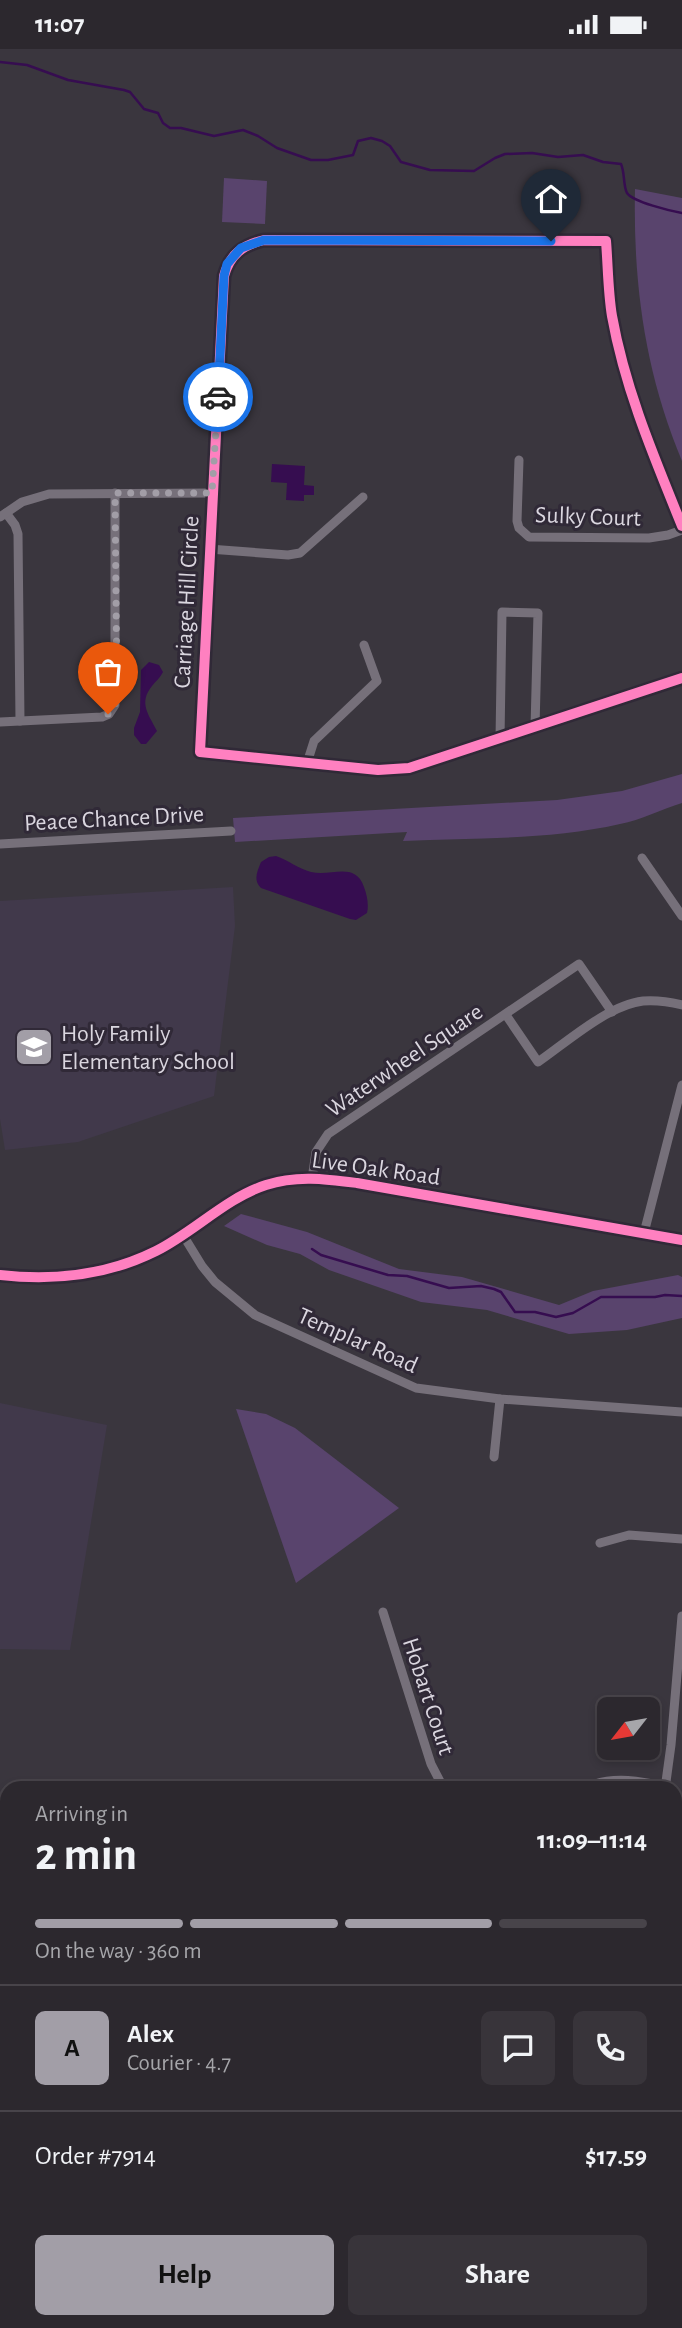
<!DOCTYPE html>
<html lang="en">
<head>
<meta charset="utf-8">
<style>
  :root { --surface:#2c282e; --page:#38343a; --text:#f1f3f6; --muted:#a6a6aa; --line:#48444a; --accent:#a29ea7 }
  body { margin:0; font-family:"Alegreya Sans",sans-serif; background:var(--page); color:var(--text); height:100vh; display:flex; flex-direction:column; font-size:26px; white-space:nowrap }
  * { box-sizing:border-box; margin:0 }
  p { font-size:23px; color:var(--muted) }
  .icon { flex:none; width:38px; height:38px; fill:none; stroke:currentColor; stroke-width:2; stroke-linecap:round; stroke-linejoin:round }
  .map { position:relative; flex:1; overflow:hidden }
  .panel { position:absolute; left:0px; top:1732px; width:682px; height:548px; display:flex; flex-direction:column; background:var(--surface); border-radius:21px 21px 0 0; box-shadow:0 4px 10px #0003,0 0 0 2px var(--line) }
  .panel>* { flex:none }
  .needle { width:46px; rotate:239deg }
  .fabs { position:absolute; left:597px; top:1648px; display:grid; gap:14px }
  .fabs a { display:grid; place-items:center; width:63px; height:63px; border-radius:10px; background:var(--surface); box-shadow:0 4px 10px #0003,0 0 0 2px var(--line); font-size:35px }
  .pin { position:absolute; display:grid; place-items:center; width:60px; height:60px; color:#fff; margin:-72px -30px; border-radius:50% 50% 50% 0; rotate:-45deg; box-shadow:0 0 7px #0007 }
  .pin .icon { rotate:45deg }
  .courier { position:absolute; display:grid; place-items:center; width:70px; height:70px; margin:-35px; border:5px solid #1a73e8; border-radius:50%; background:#fff; color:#222; box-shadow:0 2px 9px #0007 }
  .head em { font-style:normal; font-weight:700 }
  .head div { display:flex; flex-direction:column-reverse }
  .head { display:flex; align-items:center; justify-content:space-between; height:119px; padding:0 35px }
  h1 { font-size:46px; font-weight:700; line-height:52px }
  .bar { display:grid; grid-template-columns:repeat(4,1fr); gap:10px 7px; align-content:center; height:84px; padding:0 35px }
  .bar i { height:9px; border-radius:5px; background:var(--line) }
  .bar .current { background:var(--accent) }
  .bar p { grid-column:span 4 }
  .line { display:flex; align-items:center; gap:18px; padding:0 35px; border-top:2px solid var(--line) }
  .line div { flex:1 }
  .round { display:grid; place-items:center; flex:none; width:74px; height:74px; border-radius:10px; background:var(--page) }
  .primary-button { display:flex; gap:14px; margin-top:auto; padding:14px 35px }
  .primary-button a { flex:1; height:80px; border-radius:10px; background:var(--accent); color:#111; font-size:28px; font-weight:700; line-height:80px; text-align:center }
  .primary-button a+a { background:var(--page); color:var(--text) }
  .status { display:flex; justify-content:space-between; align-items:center; height:49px; padding:0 35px; background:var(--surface); direction:ltr }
  .status svg { height:19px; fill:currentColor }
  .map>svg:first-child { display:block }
  .built { fill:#41394b }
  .green { fill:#59446d }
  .water { fill:#360d50 }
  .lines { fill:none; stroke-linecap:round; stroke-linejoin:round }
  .stream { stroke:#360d50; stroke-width:2.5 }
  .minor { stroke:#76707a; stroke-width:9 }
  .secondary { stroke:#78727f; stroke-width:12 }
  .cycleway-casing { stroke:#302937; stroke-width:15 }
  .cycleway { stroke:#ff80c0; stroke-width:10 }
  .done { stroke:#a29ea7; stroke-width:7; stroke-dasharray:0 12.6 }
  .route { stroke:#1a73e8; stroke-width:9 }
  .labels { text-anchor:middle; stroke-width:6; stroke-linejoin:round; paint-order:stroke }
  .street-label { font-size:24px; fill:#dad6df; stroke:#302937 }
  .poi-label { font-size:24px; fill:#dad6df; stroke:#302937; text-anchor:start }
</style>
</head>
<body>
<div class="status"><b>11:07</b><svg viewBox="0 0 49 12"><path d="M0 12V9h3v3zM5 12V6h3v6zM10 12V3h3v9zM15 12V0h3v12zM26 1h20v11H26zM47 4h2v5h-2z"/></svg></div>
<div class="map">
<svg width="682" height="2279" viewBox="0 0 682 2279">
  <rect width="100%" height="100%" fill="#3a363e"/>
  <g class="built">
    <path d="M233,838L235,877L214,1047L78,1093L5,1101L0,1070V852Z"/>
    <path d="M0,1354L107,1376L70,1601L0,1600Z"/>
  </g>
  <g class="green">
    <path d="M224,129L267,132L265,175L222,173Z"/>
    <path d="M635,140L682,149V412C645,324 633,235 635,140Z"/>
    <path d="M682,725V754C662,760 641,771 620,775C550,791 475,789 403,792L407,783L235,793L233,769L557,751L622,742Z"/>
    <path d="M241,1165L307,1183L399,1220L462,1228L559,1256L593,1242L678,1226L682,1228V1269L627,1281L569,1285L487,1261L421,1253L329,1221L300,1205L267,1196L224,1177Z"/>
    <path d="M236,1360L266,1365L295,1379L399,1459L296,1534Z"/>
    <path d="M0,1770H7V1931L0,1932Z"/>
  </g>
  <g class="water">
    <path d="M272,415L305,417L304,436L314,437V446H304V452L286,451L287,434L271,433Z"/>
    <path d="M149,613L159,616L163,623C160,629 156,632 152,637C138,654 149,666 157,682L146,695H141L134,686V679L140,663L141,621Z"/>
    <path d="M276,807C288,811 299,820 311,823C331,828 355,812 364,838C367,846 369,856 367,864L356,871L350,870L261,839C253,831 257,823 261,813L269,808Z"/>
  </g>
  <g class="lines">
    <g class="stream">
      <path d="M0,13L27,16L68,31L124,41L130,43L144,60L158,64L163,74L170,79H181L214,87L243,81L258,87L277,99L311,111H328L353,106L358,92L371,89L382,92L390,97L401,113L430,121L474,122L495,109L505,105L532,104L558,108L583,106L603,113L621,115C625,124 623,136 627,144C633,153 671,162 682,164"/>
      <path d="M312,1200L321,1206L388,1226L407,1227L449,1239L481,1237L494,1240L501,1243L515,1263H535L556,1268L573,1264L601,1248H655L665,1246L682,1247"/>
    </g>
    <g class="minor">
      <path d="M519,411L517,472L519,479L529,488L649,489L668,486L682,481"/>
      <path d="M6,464L15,476L18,485L20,672"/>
      <path d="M0,468L22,453L49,445L212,444"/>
      <path d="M682,477C654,408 625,340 612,267C608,243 608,217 606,192L264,191C243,196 230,205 224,227L200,703L378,721L409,719L682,629"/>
      <path d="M209,500L288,506L300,504L363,448"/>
      <path d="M0,673L102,668L109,665L115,656V444"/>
      <path d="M500,690L502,563L538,564L535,678"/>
      <path d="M307,714L314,692L377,632L364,596"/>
      <path d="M0,795L231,782"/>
      <path d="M642,809L682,867"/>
      <path d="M506,966L538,1013C567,993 608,956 643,952C656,951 670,953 682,956"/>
      <path d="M312,1130L316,1103L328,1085L579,915L612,963"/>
      <path d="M644,1184L682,1036"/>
      <path d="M183,1186L202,1217L215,1233L255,1266L416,1339L500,1350L682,1363"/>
      <path d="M0,1226C54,1232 108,1226 156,1202C194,1183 226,1149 266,1136C296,1126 326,1130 357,1134L682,1191"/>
      <path d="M494,1408L500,1350"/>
      <path d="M600,1494L629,1486L682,1490"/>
      <path d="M383,1563L431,1715L444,1740"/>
      <path d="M583,1740C610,1726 637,1732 665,1737"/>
      <path d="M665,1740L671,1696L682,1567"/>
      <path d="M676,2152L682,2170"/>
      <path d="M676,2239L682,2236"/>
    </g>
    <g class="secondary">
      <path d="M0,2208L7,2207"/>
      <path d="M570,2273L572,2279"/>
    </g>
    <defs>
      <g id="cycleway">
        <path d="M682,477C654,408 625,340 612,267C608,243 608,217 606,192L264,191C243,196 230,205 224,227L200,703L378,721L409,719L682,629"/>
        <path d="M0,1226C54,1232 108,1226 156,1202C194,1183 226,1149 266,1136C296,1126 326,1130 357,1134L682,1191"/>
      </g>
    </defs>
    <use href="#cycleway" class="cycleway-casing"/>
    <use href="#cycleway" class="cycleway"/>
  </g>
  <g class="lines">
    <path class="done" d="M108,665L115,656L117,649L115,444H212L218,348"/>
    <path class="route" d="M218,348L224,227L227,215L241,199L264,191L551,192"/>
  </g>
  <defs>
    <symbol id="school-square" viewBox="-11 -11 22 22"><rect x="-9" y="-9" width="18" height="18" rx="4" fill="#a29ea7" stroke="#302937"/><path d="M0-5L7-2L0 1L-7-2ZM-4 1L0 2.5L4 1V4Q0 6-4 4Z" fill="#fff"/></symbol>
  </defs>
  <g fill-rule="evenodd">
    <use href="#school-square" x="12" y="976" width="44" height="44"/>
  </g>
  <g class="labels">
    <g class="street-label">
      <text transform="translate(588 467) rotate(2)" y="8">Sulky Court</text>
      <text transform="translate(186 553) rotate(-87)" y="8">Carriage Hill Circle</text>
      <text transform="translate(114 769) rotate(-3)" y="8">Peace Chance Drive</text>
      <text transform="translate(404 1011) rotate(-34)" y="8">Waterwheel Square</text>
      <text transform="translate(376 1119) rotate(8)" y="8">Live Oak Road</text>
      <text transform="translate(358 1291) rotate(24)" y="8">Templar Road</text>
      <text transform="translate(429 1647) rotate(72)" y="8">Hobart Court</text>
    </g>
    <g class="poi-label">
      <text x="61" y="992">Holy Family<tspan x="61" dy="28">Elementary School</tspan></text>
    </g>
  </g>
</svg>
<div class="fabs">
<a><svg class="needle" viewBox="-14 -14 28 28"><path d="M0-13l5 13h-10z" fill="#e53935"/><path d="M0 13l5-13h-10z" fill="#a6a6aa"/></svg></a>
</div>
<div class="pin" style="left:108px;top:665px;background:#ea580c"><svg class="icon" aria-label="bag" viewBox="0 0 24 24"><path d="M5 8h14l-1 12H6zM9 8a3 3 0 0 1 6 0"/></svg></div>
<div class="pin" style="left:551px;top:192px;background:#1f2937"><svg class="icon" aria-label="home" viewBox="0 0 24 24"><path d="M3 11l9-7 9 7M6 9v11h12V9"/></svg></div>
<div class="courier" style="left:218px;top:348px"><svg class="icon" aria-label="car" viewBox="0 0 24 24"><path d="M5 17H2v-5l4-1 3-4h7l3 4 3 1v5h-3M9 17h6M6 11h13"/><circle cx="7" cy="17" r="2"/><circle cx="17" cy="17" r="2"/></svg></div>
<section class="panel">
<div class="head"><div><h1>2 min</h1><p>Arriving in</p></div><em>11:09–11:14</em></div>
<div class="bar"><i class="current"></i><i class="current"></i><i class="current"></i><i></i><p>On the way · 360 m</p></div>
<div class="line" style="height:126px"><b class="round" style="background:var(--accent);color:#111">A</b><div><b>Alex</b><p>Courier · 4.7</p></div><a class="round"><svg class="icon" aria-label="chat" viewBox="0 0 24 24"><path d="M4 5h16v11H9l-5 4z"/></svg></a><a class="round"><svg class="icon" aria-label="phone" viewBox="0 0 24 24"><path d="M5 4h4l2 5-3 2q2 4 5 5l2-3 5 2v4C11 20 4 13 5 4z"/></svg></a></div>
<div class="line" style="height:91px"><div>Order #7914</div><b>$17.59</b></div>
<div class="primary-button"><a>Help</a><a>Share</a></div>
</section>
</div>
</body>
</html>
